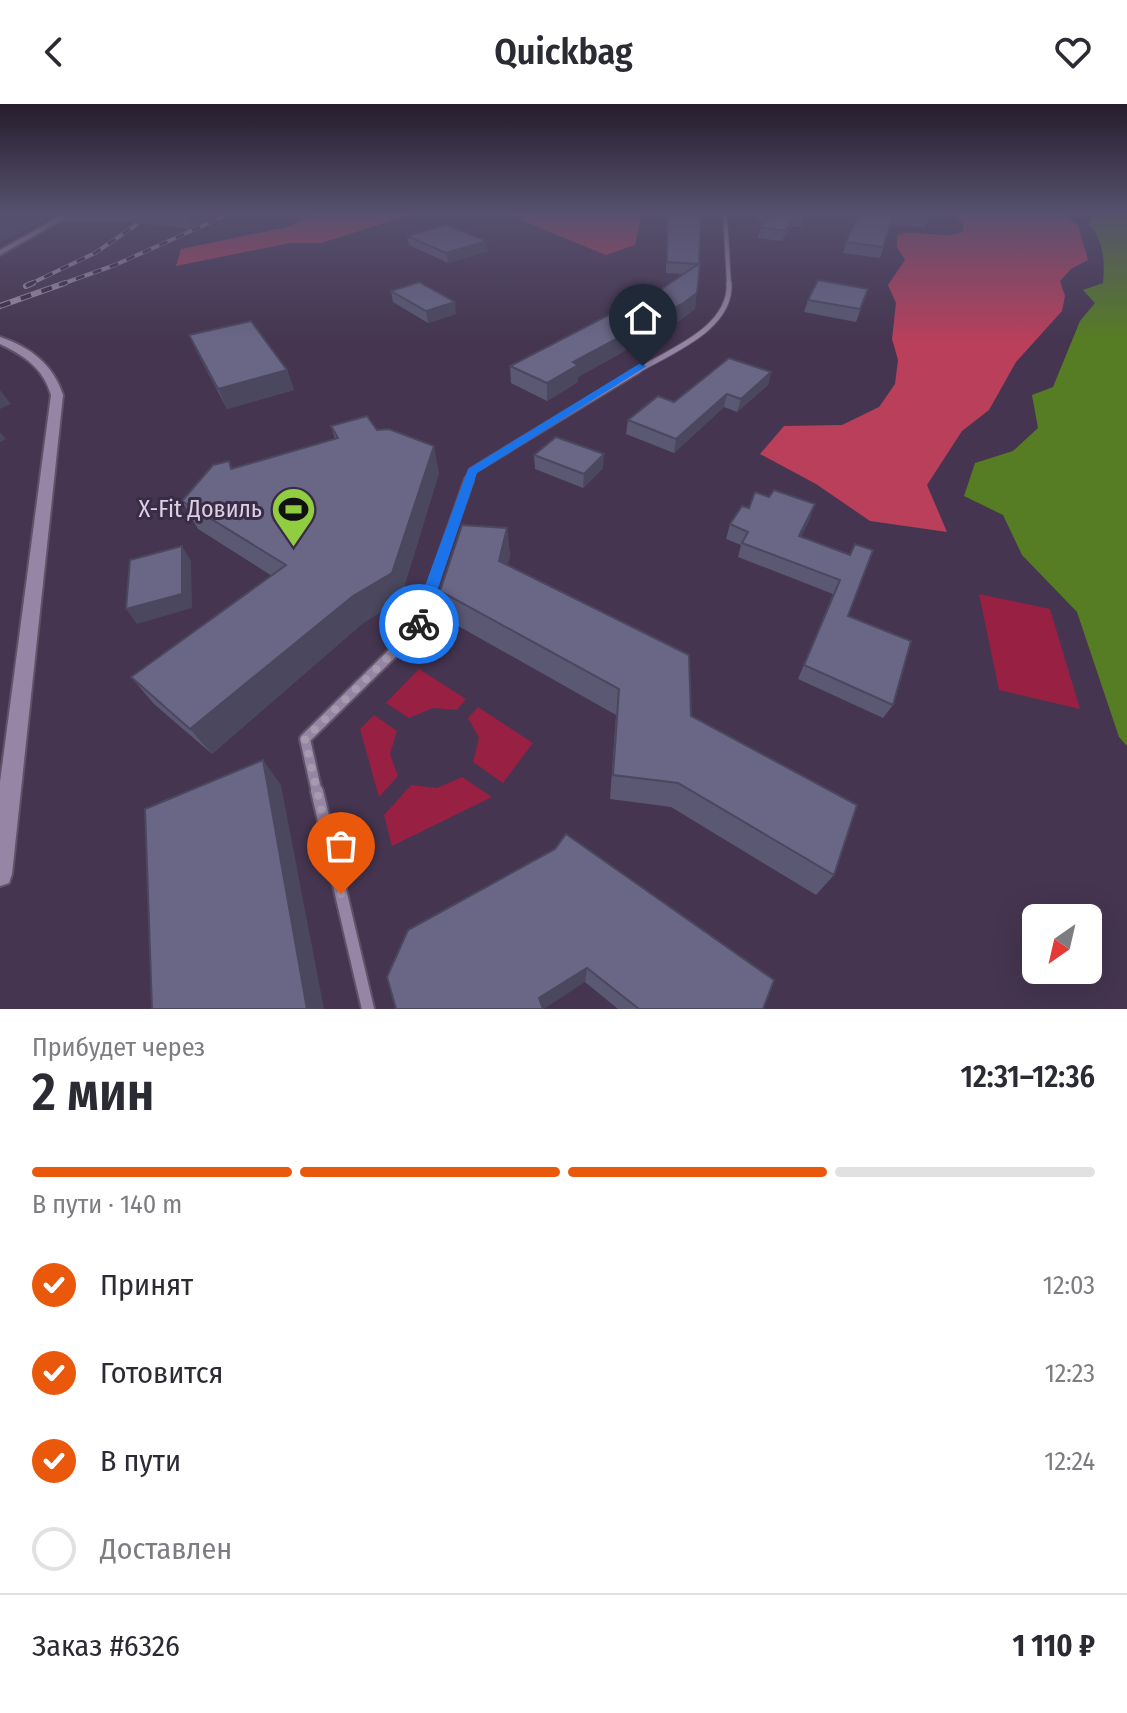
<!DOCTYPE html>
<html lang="ru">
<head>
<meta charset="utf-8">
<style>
  :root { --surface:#fff; --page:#f7f7f7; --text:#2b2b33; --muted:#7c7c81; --line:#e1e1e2; --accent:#ea580c }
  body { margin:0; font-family:"Fira Sans Condensed",sans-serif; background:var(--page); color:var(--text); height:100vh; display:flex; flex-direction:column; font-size:30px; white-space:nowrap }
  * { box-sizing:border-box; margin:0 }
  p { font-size:26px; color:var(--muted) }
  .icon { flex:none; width:44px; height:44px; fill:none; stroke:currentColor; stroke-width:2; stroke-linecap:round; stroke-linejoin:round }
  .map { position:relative; height:905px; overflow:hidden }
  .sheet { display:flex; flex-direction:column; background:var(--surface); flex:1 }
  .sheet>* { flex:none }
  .needle { width:52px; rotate:214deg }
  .tools { position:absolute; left:1022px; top:800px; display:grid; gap:16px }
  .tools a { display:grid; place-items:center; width:80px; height:80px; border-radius:12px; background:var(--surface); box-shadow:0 8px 32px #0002; font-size:40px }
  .pin { position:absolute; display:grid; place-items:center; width:68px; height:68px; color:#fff; margin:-82px -34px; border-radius:50% 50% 50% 0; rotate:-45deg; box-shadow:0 0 8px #0007 }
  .pin .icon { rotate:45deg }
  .courier { position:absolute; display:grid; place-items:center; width:80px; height:80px; margin:-40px; border:6px solid #1a73e8; border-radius:50%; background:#fff; color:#222; box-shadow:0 2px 10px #0007 }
  .overview em { font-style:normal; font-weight:600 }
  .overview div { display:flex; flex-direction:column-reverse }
  .overview { display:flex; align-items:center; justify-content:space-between; height:136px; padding:0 32px }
  h1 { font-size:52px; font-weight:600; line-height:60px }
  .bar { display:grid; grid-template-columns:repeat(4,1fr); gap:12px 8px; align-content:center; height:96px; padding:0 32px }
  .bar i { height:10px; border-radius:6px; background:var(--line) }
  .bar .selected { background:var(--accent) }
  .bar p { grid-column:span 4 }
  .line { display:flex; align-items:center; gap:20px; padding:0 32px; border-top:2px solid var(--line) }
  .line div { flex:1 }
  ol { padding:0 32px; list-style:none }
  li { display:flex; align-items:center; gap:24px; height:88px }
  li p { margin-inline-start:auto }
  li .icon { padding:8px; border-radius:50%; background:var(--accent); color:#fff; stroke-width:4 }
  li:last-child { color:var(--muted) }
  li i { width:44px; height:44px; border:4px solid var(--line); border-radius:50% }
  header { display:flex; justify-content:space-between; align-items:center; height:104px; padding:0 32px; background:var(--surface); font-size:36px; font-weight:600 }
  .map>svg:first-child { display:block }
  .green { fill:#982042 }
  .forest { fill:#b93f5b }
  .water { fill:#567d23 }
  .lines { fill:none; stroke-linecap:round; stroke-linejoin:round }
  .street-far5-casing { stroke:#605269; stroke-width:6 }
  .street-far4-casing { stroke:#605269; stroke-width:7 }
  .street-far3-casing { stroke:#605269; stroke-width:9 }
  .street-far2-casing { stroke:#605269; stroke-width:12 }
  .street-far1-casing { stroke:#605269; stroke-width:14 }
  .street-casing { stroke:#605269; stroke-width:16 }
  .secondary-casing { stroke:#605269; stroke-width:4 }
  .street-far5 { stroke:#9785a5; stroke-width:4 }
  .street-far4 { stroke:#9785a5; stroke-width:5 }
  .street-far3 { stroke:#9785a5; stroke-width:6 }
  .street-far2 { stroke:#9785a5; stroke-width:8 }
  .street-far1 { stroke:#9785a5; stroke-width:10 }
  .street { stroke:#9785a5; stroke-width:12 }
  .secondary { fill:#9785a5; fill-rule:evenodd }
  .rail-far1-casing { stroke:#9e91a7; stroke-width:4 }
  .rail-casing { stroke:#9e91a7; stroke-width:6 }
  .rail-far1 { stroke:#3a2b46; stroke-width:3; stroke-dasharray:9; stroke-linecap:butt }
  .rail { stroke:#3a2b46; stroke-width:4; stroke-dasharray:11; stroke-linecap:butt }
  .wall { fill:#5a5873 }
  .shaded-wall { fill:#4a475e }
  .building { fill:#696686; stroke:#4a475e; stroke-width:2 }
  .route { fill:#1a73e8 }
  .done { stroke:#a69aae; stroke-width:8; stroke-dasharray:0 14.4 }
  .labels { text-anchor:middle; stroke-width:6; stroke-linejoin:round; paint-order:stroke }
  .poi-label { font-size:24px; fill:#dad0e1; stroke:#3a2b46; text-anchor:end }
</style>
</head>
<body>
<header><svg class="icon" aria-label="back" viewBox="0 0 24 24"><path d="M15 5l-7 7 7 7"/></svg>Quickbag<svg class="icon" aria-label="heart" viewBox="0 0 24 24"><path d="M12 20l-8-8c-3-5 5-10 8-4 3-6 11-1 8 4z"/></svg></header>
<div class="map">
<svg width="1127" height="905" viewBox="0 0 1127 905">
  <rect width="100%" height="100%" fill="#453550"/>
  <g class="green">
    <path d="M979,490L1050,505L1080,605L999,586Z"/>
    <path d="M419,565L466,595L457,606L433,604L409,614L386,599Z"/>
    <path d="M478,603L533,639L503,679L473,658L479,634L468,614Z"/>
    <path d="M374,611L397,627L390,650L398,672L379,693L360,625Z"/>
    <path d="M462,673L492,693L392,742L384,711L411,681L437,684Z"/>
  </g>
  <g class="forest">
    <path d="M312,110H413L321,139H290L176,162L181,145L291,122Z"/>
    <path d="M506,110H642L635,141L606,151Z"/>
    <path d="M953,110H1063L1078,121L1088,156L1071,165L1060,177L1065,192L1062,207L1016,258L989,306L962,327L927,381L947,428L870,417L816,380L760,350L784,322L842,321L879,303L895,280L898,256L892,235L896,199L888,181L905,156L897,143V131C919,125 942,136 963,128L964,120Z"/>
  </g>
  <path class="water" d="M1091,110H1127V642L1119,633L1077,508L1022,451L1003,411L964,392L975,359L1013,347L1038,324L1032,291L1053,283L1080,217L1095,199L1083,186L1103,179C1105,158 1104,135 1088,120L1093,112Z"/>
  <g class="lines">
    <defs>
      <path id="street-far5" d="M725,110L729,181"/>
      <path id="street-far4" d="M635,268C668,248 732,225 729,179"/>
      <path id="street-far3" d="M468,378L472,367L638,266"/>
      <path id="street-far2" d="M420,515L469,376"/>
      <path id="street-far1" d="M317,689L305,635L416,526L420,513"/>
      <path id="street" d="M317,687L368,905"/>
      <g id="secondary">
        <path d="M64,110H73L0,151V146Z"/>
        <path d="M0,233C30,243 53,260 63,291L12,770L9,779L0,782V678L51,291C43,264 25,252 0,240Z"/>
      </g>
    </defs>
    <use href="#street-far5" class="street-far5-casing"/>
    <use href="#street-far4" class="street-far4-casing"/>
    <use href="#street-far3" class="street-far3-casing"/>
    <use href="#street-far2" class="street-far2-casing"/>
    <use href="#street-far1" class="street-far1-casing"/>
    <use href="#street" class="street-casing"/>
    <use href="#secondary" class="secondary-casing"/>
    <use href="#street-far5" class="street-far5"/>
    <use href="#street-far4" class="street-far4"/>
    <use href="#street-far3" class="street-far3"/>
    <use href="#street-far2" class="street-far2"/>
    <use href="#street-far1" class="street-far1"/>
    <use href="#street" class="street"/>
    <use href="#secondary" class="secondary"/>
    <defs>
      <g id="rail-far1">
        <path d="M28,181L95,149L152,110"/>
        <path d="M59,181L115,161L229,110"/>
      </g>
      <g id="rail">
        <path d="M26,182L33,179"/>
        <path d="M0,202L65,179"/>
      </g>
    </defs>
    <use href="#rail-far1" class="rail-far1-casing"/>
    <use href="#rail" class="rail-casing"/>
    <use href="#rail-far1" class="rail-far1"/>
    <use href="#rail" class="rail"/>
  </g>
  <g class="wall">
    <path d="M61,110H221L190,125L132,118H65Z"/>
    <path d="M666,110H701L695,205L680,216L578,273V278L547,297L511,279L510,262L632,205L683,170L666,169Z"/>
    <path d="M757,110H802L803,113L801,123H793L782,137L758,134L761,122Z"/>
    <path d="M858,110H928L929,114L925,124L891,121L880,154L843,149L846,138L857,114Z"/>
    <path d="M407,132L488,147L448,159L409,141Z"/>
    <path d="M868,185L856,218L804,208L808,196Z"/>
    <path d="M391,187L456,210L428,219L393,198Z"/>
    <path d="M189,231L287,266L294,286L227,305L198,250Z"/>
    <path d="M771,268L768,281L737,308L724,303L674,349L626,330L628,316L674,298Z"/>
    <path d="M331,322L377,326L439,369L400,496L363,519L212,650L154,600L131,573L272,472L198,425L182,397L229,357L232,364L335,335Z"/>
    <path d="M534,351L603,364L583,384L535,365Z"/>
    <path d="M769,393L815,400L801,433L850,450L848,512L893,601L883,614L798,575L833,490L738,453L741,441L726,435L730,420L749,404Z"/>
    <path d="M507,424L510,452L507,461L691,612L834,771L816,791L671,703L610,695L616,611L446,515L440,487Z"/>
    <path d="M555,745L763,905H618L585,878Z"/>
  </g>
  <g class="shaded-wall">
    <path d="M11,110H57L0,139V115Z"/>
    <path d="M185,110H221L190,125Z"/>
    <path d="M795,113L793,123L782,137L785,127Z"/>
    <path d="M487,137L488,147L448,159L446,149Z"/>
    <path d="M697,189L695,205L680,216L578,273V278L547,297V279L573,258Z"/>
    <path d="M455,198L456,210L428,219L426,207Z"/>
    <path d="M287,266L294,286L227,305L218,285Z"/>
    <path d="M771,268L768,281L737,308L741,295Z"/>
    <path d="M0,286L11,300L0,305Z"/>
    <path d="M727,290L724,303L674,349L676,335Z"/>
    <path d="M0,328L6,335L0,338Z"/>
    <path d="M434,342L439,369L400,496L363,519L212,650L190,625Z"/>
    <path d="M604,350L603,364L583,384L584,370Z"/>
    <path d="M815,400L810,415L794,447L799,432Z"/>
    <path d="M507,424L510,452L502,485L499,457Z"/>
    <path d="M182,442L191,457L192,504L137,520L126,505Z"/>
    <path d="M263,656L281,681L324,905H307Z"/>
    <path d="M587,864L585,878L544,905L539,894Z"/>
  </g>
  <g class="building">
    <path d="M0,110H11L0,115Z"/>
    <path d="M667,110H701L699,160L667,158Z"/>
    <path d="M762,110H802L803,113H795L785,127L760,123L770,112H763Z"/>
    <path d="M859,110H928L929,114L894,110L883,143L846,138Z"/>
    <path d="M446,121L487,137L446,149L407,132Z"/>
    <path d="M700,159L697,189L682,200L573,258L578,261L547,279L510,262L624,203L632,205Z"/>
    <path d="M818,176L868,185L860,205L808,196Z"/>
    <path d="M419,178L455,198L426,207L391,187Z"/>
    <path d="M251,217L287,266L218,285L189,231Z"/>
    <path d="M729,254L771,268L741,295L727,290L676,335L628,316L658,292L674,298Z"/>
    <path d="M367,312L377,326L389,325L434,342L392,469L353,492L190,625L131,573L286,461L182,397L213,361L229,357L231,365L338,334L331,322Z"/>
    <path d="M556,333L604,350L584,370L534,351Z"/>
    <path d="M774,386L815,400L799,432L850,451L855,440L873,446L848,512L911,537L893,601L804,561L840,476L742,439L748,428L730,420L742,402L749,404L755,388L769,393Z"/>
    <path d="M462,421L507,424L499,457L689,551L691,612L857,701L834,771L678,679L613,671L619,585L440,487Z"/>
    <path d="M182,442V490L126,505L130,456Z"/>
    <path d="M263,656L307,905H152L145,705Z"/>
    <path d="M566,730L774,876L763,905H639L587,864L539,894L543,905H396L387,873L408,826L555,745Z"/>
  </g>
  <linearGradient id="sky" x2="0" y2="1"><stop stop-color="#261d2c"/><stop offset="0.46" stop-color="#56516f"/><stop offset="1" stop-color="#56516f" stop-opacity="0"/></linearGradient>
  <rect width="1127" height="237" fill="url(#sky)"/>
  <path class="route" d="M639,260L647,262L477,369L426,520L424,524H414L411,520L468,365Z"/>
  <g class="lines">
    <path class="done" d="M341,790L305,635L416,526L419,520"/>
  </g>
  <defs>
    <symbol id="stadium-pin" viewBox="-11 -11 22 30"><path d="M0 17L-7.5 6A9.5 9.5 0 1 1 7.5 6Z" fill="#90cd40" stroke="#3a2b46"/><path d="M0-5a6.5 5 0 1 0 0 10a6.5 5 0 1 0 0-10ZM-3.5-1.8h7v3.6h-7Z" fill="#111"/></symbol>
  </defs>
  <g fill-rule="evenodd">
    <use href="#stadium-pin" x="268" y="380" width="51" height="69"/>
  </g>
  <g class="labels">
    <g class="poi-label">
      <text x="262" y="413">X-Fit Довиль</text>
    </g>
  </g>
</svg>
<div class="tools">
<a><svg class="needle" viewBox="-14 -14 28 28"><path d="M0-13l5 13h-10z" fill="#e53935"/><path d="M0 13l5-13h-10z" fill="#7c7c81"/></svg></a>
</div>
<div class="pin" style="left:341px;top:790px;background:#ea580c"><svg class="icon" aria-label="bag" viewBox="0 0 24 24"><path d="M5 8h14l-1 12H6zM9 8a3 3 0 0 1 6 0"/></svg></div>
<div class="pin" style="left:643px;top:262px;background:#1f2937"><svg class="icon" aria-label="home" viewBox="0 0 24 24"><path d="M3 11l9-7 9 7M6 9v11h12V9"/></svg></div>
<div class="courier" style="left:419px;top:520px"><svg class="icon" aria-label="bike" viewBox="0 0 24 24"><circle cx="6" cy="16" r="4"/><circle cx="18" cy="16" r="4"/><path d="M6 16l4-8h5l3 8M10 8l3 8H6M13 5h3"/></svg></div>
</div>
<section class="sheet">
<div class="overview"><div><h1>2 мин</h1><p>Прибудет через</p></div><em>12:31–12:36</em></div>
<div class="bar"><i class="selected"></i><i class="selected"></i><i class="selected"></i><i></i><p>В пути · 140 m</p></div>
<ol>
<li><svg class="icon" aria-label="check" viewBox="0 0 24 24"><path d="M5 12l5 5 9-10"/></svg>Принят<p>12:03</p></li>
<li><svg class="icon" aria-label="check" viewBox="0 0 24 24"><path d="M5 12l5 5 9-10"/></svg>Готовится<p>12:23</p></li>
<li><svg class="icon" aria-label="check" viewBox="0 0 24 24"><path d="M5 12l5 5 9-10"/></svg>В пути<p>12:24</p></li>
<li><i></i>Доставлен</li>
</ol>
<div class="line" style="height:104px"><div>Заказ #6326</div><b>1 110 ₽</b></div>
</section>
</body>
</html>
